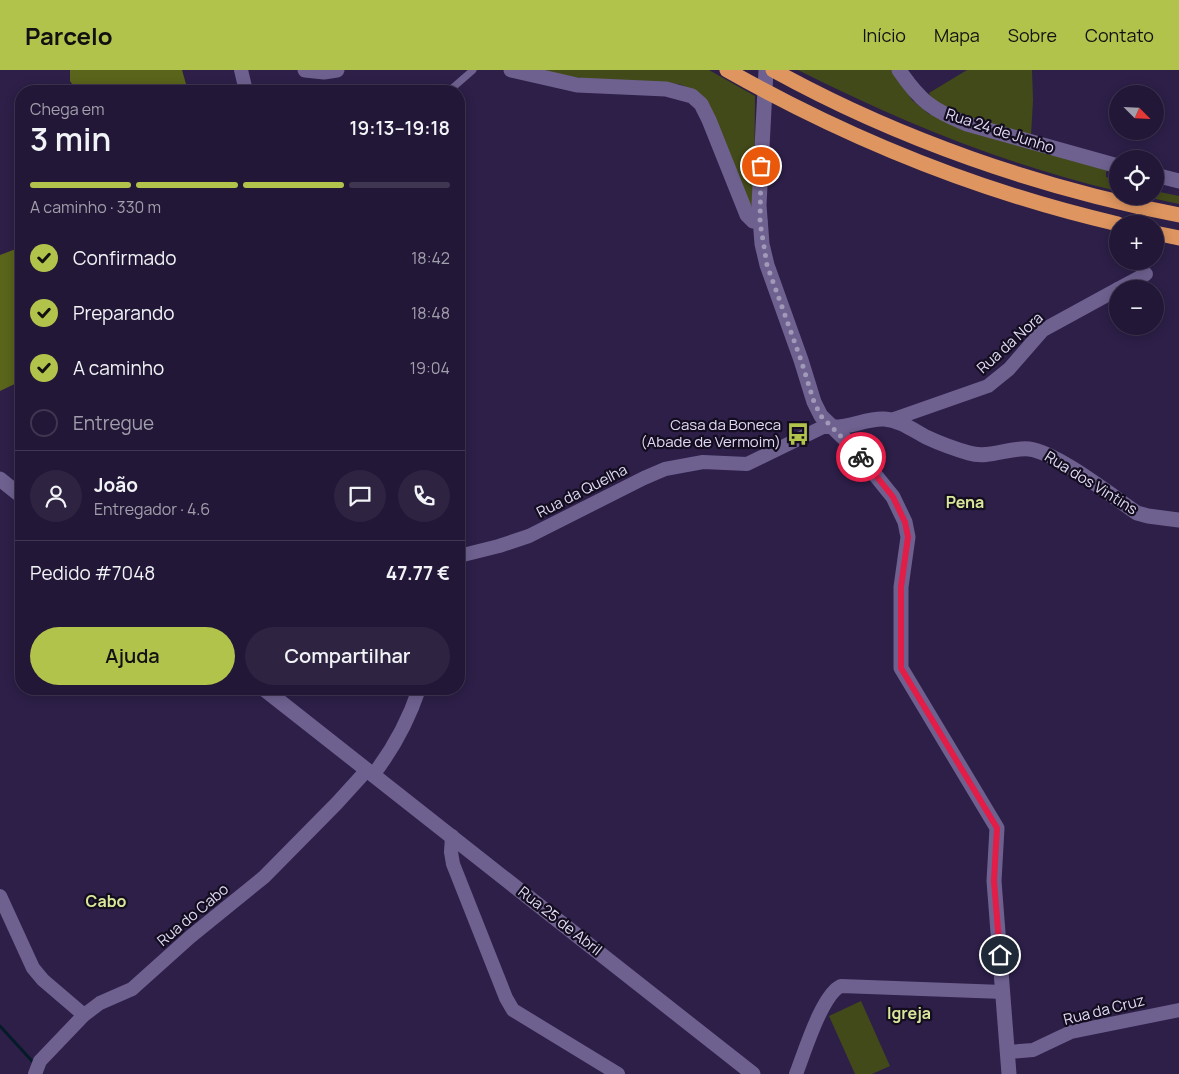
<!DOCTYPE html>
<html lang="pt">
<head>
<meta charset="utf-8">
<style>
  :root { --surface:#221736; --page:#2e2442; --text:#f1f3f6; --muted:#a29fad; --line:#3f3651; --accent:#b2c34c }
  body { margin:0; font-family:Manrope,sans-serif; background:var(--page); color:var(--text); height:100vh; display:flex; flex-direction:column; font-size:19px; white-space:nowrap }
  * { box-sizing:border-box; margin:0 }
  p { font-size:16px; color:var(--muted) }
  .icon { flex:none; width:28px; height:28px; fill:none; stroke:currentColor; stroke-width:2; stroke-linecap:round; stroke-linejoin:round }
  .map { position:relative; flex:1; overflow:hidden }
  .drawer { position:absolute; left:15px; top:15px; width:450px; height:610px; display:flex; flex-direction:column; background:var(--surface); border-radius:20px; box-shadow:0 2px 12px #0003,0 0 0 1px var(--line) }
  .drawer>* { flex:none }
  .needle { width:32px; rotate:114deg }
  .buttons { position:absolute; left:1109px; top:15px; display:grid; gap:10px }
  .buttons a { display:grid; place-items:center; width:55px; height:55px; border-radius:50%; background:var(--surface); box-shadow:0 2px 12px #0003,0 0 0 1px var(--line); font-size:25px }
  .pin { position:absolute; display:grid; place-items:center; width:42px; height:42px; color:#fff; margin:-21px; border:2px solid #fff; border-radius:50%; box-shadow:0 1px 5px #0007 }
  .courier { position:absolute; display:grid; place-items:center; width:50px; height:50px; margin:-25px; border:4px solid #e11d48; border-radius:50%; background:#fff; color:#222; box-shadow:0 1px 6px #0007 }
  .headline em { font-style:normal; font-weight:600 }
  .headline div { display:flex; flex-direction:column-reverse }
  .headline { display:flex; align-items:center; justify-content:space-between; height:85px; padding:0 15px }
  h1 { font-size:32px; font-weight:600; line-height:38px }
  .bar { display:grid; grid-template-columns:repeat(4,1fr); gap:8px 5px; align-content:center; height:60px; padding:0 15px }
  .bar i { height:6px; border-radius:4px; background:var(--line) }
  .bar .selected { background:var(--accent) }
  .bar p { grid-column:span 4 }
  .line { display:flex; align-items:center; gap:12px; padding:0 15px; border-top:1px solid var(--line) }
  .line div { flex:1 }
  .round { display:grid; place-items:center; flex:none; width:52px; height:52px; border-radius:26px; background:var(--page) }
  ol { padding:0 15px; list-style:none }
  li { display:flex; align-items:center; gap:15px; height:55px }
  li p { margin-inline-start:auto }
  li .icon { padding:5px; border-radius:50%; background:var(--accent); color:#111; stroke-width:4 }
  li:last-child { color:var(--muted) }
  li i { width:28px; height:28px; border:2px solid var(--line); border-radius:50% }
  .primary-button { display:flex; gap:10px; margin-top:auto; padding:10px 15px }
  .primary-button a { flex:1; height:58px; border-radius:30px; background:var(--accent); color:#111; font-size:20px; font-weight:600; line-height:58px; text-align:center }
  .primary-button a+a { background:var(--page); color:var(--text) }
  header { display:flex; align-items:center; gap:30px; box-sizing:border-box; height:70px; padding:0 25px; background:var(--accent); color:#111 }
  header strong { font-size:24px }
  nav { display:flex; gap:28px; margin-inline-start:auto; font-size:18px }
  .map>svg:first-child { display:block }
  .green { fill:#434a19 }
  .forest { fill:#5a641a }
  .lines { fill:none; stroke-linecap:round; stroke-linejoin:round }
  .stream { stroke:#051b28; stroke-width:3 }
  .lane { stroke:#6e6190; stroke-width:7 }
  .street { stroke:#6e6190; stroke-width:14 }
  .secondary { stroke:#6e6190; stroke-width:15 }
  .highway { stroke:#de955f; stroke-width:15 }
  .done { stroke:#a199b8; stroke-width:5; stroke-dasharray:0 9 }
  .route { stroke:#e11d48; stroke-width:6 }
  .labels { text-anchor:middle; stroke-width:4.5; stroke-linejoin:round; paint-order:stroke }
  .street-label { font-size:15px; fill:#e0daf5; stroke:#130d1f }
  .poi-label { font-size:15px; fill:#e0daf5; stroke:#130d1f; text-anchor:end }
  .neighbourhood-label { font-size:16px; font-weight:bold; fill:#dae79a; stroke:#130d1f }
</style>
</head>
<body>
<header>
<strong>Parcelo</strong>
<nav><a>Início</a><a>Mapa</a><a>Sobre</a><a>Contato</a></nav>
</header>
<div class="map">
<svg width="1179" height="1004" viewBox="0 0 1179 1004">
  <rect width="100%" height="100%" fill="#2d1f48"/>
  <g class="green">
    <path d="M536,0H709L755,26L754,135L751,137L696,21L679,14L596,11Z"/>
    <path d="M798,0H893L912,30L929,44L1109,99L1106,102V107L1117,110V121C1006,95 899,51 798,0Z"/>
    <path d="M967,0H1032L1033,30L1031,66L977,51L933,31L929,23Z"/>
    <path d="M1155,121L1179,126V134L1142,126H1155Z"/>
    <path d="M861,931L890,996L872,1004H855L829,946Z"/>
  </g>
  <g class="forest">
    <path d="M70,0H182L188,21H77L70,11Z"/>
    <path d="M21,177V311L0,321V185Z"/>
  </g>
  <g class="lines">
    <path class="stream" d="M0,956L32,991"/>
    <path class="lane" d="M449,21L473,0"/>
    <g class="street">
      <path d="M241,0L246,21"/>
      <path d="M1118,219L1146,204"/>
      <path d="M891,350L988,316L1009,299L1043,260L1118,219"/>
      <path d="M459,486L499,476L529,466L644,408L665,399L703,392L747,394L823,357H832"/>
      <path d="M373,705C393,679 409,649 419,619"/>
      <path d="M452,766L451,782L453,794L506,928L513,940L618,1004"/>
      <path d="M0,826L33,898L43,910L84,945"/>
      <path d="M1008,982L1033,980L1071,962L1179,940"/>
      <path d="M35,1004L40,991L84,945L100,933L132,919L190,867L264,807L337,733L367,700"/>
      <path d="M796,1004C804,984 822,924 841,916L1003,922"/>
    </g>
    <g class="secondary">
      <path d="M305,0L324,2L337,0"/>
      <path d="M511,0L577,15L666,19L692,26L701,34L709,50L747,145L753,151L760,152"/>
      <path d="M766,0L759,135L762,174L767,195L801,290L814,332L821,346L851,375L893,427L905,452L908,467L901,517V598L997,758L994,811L1009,1004"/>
      <path d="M899,0C920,31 932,40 967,54L1118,96"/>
      <path d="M1155,105L1179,111"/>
      <path d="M832,357C850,358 867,348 884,349C900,350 913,360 926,367C939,373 955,379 969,383C989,389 1009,377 1029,379C1056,382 1112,426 1137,443L1148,446L1179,450"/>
      <path d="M0,409L21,426"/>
      <path d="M264,619L753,1004"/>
    </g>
    <g class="highway">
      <path d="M727,0C849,69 980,122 1118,154"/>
      <path d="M773,0C898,69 1039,118 1179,145"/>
      <path d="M1155,163L1179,168"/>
    </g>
  </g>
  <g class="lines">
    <path class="done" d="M761,96L760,152L767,195L801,290L814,332L821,346L861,387"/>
    <path class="route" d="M861,387L893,427L905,452L908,467L901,517V598L997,758L994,811L1000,885"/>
  </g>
  <defs>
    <symbol id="bus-bare" viewBox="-9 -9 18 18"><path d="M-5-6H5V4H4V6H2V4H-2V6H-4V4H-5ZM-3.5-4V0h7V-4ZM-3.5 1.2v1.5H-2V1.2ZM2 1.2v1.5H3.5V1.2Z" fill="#b2c34c" stroke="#130d1f" stroke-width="2.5" paint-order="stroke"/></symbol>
  </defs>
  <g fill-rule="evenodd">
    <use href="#bus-bare" x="782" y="348" width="32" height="32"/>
  </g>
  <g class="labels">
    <g class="street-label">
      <text transform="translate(1000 61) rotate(18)" y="5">Rua 24 de Junho</text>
      <text transform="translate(1010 273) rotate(-42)" y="5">Rua da Nora</text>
      <text transform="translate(1091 413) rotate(32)" y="5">Rua dos Vintins</text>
      <text transform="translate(582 421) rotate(-27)" y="5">Rua da Quelha</text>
      <text transform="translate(193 845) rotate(-40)" y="5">Rua do Cabo</text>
      <text transform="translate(560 851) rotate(38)" y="5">Rua 25 de Abril</text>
      <text transform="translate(1104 940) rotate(-14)" y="5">Rua da Cruz</text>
    </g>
    <g class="poi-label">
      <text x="781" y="360">Casa da Boneca<tspan x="781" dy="17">(Abade de Vermoim)</tspan></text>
    </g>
    <g class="neighbourhood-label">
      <text x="965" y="438">Pena</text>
      <text x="106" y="837">Cabo</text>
      <text x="909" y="949">Igreja</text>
    </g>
  </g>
</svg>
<div class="buttons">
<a><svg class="needle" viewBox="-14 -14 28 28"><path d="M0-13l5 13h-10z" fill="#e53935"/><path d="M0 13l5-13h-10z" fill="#a29fad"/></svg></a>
<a><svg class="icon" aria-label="locate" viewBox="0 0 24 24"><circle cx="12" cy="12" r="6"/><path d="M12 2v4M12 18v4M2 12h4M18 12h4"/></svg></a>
<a>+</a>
<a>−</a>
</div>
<div class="pin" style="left:761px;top:96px;background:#ea580c"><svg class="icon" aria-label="bag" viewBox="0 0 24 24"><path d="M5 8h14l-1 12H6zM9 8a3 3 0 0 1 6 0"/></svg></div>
<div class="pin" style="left:1000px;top:885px;background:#1f2937"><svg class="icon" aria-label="home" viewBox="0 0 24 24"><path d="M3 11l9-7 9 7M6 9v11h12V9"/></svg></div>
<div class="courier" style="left:861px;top:387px"><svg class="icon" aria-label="bike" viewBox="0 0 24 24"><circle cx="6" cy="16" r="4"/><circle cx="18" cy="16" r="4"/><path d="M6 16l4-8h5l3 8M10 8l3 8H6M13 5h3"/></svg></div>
<section class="drawer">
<div class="headline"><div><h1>3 min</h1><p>Chega em</p></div><em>19:13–19:18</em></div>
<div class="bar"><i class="selected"></i><i class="selected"></i><i class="selected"></i><i></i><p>A caminho · 330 m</p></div>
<ol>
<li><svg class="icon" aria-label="check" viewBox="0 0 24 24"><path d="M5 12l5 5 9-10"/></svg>Confirmado<p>18:42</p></li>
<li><svg class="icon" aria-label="check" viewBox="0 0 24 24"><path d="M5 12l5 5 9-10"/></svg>Preparando<p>18:48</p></li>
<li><svg class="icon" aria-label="check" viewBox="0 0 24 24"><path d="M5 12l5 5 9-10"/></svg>A caminho<p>19:04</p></li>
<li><i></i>Entregue</li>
</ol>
<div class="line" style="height:90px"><a class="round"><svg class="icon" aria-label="person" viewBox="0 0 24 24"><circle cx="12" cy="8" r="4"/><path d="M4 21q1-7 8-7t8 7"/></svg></a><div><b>João</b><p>Entregador · 4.6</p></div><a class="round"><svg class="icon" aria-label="chat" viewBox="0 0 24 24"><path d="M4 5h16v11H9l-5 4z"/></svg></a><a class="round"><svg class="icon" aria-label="phone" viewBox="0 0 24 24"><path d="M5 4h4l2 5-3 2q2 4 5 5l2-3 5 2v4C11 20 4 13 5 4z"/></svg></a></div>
<div class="line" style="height:65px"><div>Pedido #7048</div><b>47.77 €</b></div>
<div class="primary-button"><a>Ajuda</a><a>Compartilhar</a></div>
</section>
</div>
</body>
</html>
